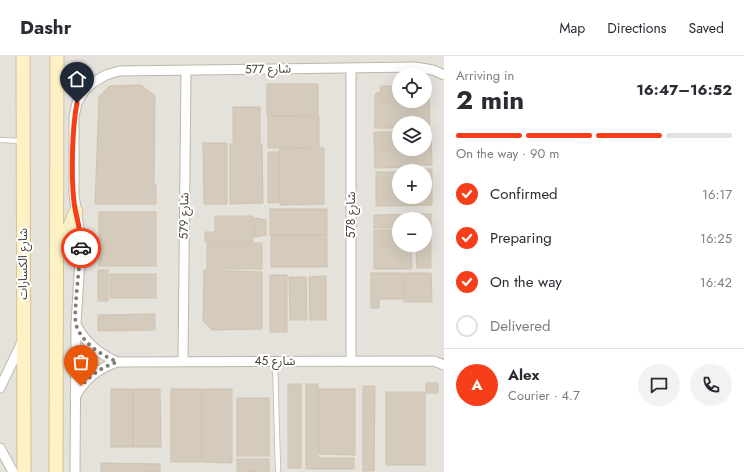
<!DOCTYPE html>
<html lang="en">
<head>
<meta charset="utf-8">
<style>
  :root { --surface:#fff; --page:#f2f2f3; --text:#2b2b33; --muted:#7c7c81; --line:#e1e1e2; --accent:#f63f1a }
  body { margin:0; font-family:Jost,"Noto Sans Arabic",sans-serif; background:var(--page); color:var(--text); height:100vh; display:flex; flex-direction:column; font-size:15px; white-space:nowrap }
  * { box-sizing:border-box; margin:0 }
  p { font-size:13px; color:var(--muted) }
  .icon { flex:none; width:22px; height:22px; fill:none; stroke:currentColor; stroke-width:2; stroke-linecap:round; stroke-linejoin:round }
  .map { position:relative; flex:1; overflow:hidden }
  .panel { display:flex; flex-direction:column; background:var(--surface); width:300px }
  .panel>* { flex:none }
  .tools { position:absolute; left:392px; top:12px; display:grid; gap:8px }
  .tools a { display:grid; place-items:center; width:40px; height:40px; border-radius:50%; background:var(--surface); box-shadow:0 4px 16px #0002; font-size:20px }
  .pin { position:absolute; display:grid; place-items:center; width:34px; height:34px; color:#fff; margin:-41px -17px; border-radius:50% 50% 50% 0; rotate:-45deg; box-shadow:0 0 4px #0007 }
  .pin .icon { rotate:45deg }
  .courier { position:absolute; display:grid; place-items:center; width:40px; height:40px; margin:-20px; border:3px solid #f63f1a; border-radius:50%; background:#fff; color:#222; box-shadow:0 1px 5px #0007 }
  .summary em { font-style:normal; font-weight:700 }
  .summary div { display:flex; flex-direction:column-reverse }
  .summary { display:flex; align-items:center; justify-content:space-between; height:68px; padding:0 12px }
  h1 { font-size:26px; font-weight:700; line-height:30px }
  .bar { display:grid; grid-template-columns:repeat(4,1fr); gap:6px 4px; align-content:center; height:48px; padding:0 12px }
  .bar i { height:5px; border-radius:3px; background:var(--line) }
  .bar .active { background:var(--accent) }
  .bar p { grid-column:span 4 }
  .line { display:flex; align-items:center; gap:10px; padding:0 12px; border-top:1px solid var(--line) }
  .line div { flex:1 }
  .round { display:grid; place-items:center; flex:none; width:42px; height:42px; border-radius:21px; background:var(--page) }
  ol { padding:0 12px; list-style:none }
  li { display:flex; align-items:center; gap:12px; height:44px }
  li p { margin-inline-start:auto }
  li .icon { padding:4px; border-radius:50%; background:var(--accent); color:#fff; stroke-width:4 }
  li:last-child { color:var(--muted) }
  li i { width:22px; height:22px; border:2px solid var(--line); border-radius:50% }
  header { display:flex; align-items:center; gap:24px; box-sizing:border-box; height:56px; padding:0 20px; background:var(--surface); border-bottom:1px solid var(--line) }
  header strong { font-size:19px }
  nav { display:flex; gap:22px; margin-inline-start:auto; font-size:14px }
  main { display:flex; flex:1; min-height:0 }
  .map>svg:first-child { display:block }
  .industrial { fill:#e5e1db; fill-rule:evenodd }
  .building { fill:#d4cbbc; stroke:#cfc3af }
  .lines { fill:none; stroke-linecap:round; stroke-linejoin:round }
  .lane-casing { stroke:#beb7a9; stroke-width:6 }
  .street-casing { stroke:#beb7a9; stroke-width:11 }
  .secondary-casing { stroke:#d2c397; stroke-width:15 }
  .lane { stroke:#fff; stroke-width:4.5 }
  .street { stroke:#fff; stroke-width:9 }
  .secondary { stroke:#fdf1c5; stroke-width:13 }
  .done { stroke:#827d74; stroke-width:4; stroke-dasharray:0 7.2 }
  .route { stroke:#f63f1a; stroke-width:5 }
  .labels { text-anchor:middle; stroke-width:4; stroke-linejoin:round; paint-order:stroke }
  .street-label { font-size:12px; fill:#453f36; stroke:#fff }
</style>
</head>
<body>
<header>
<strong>Dashr</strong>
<nav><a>Map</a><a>Directions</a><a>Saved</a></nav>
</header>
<main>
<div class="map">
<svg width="444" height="416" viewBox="0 0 444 416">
  <rect width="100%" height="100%" fill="#f3efe6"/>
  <path class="industrial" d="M0,0H444V416H0ZM399,19H425V45H399ZM399,67H425V93H399ZM399,115H425V141H399ZM399,163H425V189H399Z"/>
  <g class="building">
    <path d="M267,28H318V59L267,60Z"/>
    <path d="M141,29L155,40L154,129H156V148H95L99,41L109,30Z"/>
    <path d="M381,30H399V45H425V37L429,40L430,69L399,67V72H375V38L380,36Z"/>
    <rect x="233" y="51" width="27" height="36"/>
    <path d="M268,60H319V91L268,92Z"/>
    <path d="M425,73H431L432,109H421V111L375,112L374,76H399V93H425Z"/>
    <path d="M203,87H227V148H204Z"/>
    <path d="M230,88H262L263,147L230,148Z"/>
    <path d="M324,92V148L280,149L279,93Z"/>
    <path d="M268,96H279V146L268,147Z"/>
    <path d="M418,113H432V149L376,150V116H399V141H425V115H418Z"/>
    <rect x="270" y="153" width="57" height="26"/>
    <rect x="99" y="156" width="57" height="54"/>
    <path d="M431,158V212H417L416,189H425V163H399V172H374V159Z"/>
    <path d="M215,160H253V186H205V176H215Z"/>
    <path d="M254,162L266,164V179L254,181Z"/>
    <path d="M374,174H399V189H411L412,213H374Z"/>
    <rect x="271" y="179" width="56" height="32"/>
    <rect x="207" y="187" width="55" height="26"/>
    <rect x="98" y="214" width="10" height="31"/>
    <path d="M204,214L262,216V273L212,274L203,265Z"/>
    <path d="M371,217H403V243H379V252H371Z"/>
    <path d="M404,217H431L432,246H404Z"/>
    <rect x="110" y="218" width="46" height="24"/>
    <rect x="270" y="219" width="17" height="57"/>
    <path d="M326,220V264H310L309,221Z"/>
    <path d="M289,221H306L307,264H290Z"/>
    <path d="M155,258V274L98,275V259Z"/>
    <rect x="426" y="327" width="12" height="10"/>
    <rect x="288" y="328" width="13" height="84"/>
    <path d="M306,328H318V402H354V413H306Z"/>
    <path d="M363,330H375L374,415H363Z"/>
    <rect x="111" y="333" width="22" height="58"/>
    <path d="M133,333H160L161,391H133Z"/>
    <rect x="171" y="333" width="30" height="73"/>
    <path d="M202,333H232V407L202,406Z"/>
    <path d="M319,333H355V399L319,398Z"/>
    <rect x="386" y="336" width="39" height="73"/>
    <rect x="237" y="342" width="32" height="58"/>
    <path d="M237,403H269V416L237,415Z"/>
    <path d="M101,407L160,408V416H101Z"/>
  </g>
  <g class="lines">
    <defs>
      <g id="lane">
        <path d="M0,84L22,85"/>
        <path d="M275,305L278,414"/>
      </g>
      <g id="street">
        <path d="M76,269C86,287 98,297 117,306"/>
        <path d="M183,305L186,15"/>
        <path d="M351,305V12"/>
        <path d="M0,332L22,286"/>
        <path d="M75,341C85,323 97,313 117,306L434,305L444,309"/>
        <path d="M0,392L13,416"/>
        <path d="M75,416L76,268L81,187L74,139V61L77,47L84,35L94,26L106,19L119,15L415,11L433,14L444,19"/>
      </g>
      <g id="secondary">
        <path d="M23,0L24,416"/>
        <path d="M58,199L76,155"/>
        <path d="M56,416L57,0"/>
      </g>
    </defs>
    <use href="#lane" class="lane-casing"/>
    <use href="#street" class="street-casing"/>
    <use href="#secondary" class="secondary-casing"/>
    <use href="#lane" class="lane"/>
    <use href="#street" class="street"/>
    <use href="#secondary" class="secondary"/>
  </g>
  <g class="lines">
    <path class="done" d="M81,192C80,205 73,261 76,269C83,288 100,298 117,306C102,311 92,318 81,330"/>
    <path class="route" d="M77,47C72,72 71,121 74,146C76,162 82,176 81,192"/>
  </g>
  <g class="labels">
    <g class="street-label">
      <text transform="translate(268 13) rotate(-1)" y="4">شارع 577</text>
      <text transform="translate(351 159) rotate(-90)" y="4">شارع 578</text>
      <text transform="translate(184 160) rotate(-89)" y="4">شارع 579</text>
      <text transform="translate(23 208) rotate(-90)" y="4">شارع الكسارات</text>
      <text x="275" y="309">شارع 45</text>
    </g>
  </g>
</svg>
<div class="tools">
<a><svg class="icon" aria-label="locate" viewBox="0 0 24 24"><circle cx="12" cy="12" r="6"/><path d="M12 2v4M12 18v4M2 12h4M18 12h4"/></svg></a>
<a><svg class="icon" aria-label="layers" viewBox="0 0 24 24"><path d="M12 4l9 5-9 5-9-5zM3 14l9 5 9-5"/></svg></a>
<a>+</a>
<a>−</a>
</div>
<div class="pin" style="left:81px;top:330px;background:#ea580c"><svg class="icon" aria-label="bag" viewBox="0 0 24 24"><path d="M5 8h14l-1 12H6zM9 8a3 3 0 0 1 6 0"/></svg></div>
<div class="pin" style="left:77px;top:47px;background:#1f2937"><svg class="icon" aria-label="home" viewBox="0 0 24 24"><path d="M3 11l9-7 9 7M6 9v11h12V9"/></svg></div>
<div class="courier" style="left:81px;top:192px"><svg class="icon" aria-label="car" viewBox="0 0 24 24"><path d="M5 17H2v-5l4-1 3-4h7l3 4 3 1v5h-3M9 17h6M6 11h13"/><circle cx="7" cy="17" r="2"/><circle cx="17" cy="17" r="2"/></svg></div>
</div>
<section class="panel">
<div class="summary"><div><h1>2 min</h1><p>Arriving in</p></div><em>16:47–16:52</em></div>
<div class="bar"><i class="active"></i><i class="active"></i><i class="active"></i><i></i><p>On the way · 90 m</p></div>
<ol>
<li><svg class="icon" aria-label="check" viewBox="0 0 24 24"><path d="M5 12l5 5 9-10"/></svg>Confirmed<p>16:17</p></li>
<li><svg class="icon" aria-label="check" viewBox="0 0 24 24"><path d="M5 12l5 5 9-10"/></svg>Preparing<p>16:25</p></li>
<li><svg class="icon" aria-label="check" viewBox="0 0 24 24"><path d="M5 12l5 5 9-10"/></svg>On the way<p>16:42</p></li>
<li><i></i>Delivered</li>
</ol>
<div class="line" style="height:72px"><b class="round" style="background:var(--accent);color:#fff">A</b><div><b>Alex</b><p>Courier · 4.7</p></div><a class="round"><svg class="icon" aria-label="chat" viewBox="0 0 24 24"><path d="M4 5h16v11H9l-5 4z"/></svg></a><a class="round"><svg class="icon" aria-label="phone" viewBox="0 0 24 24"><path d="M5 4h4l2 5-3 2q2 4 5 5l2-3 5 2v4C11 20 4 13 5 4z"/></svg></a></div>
</section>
</main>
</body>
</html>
